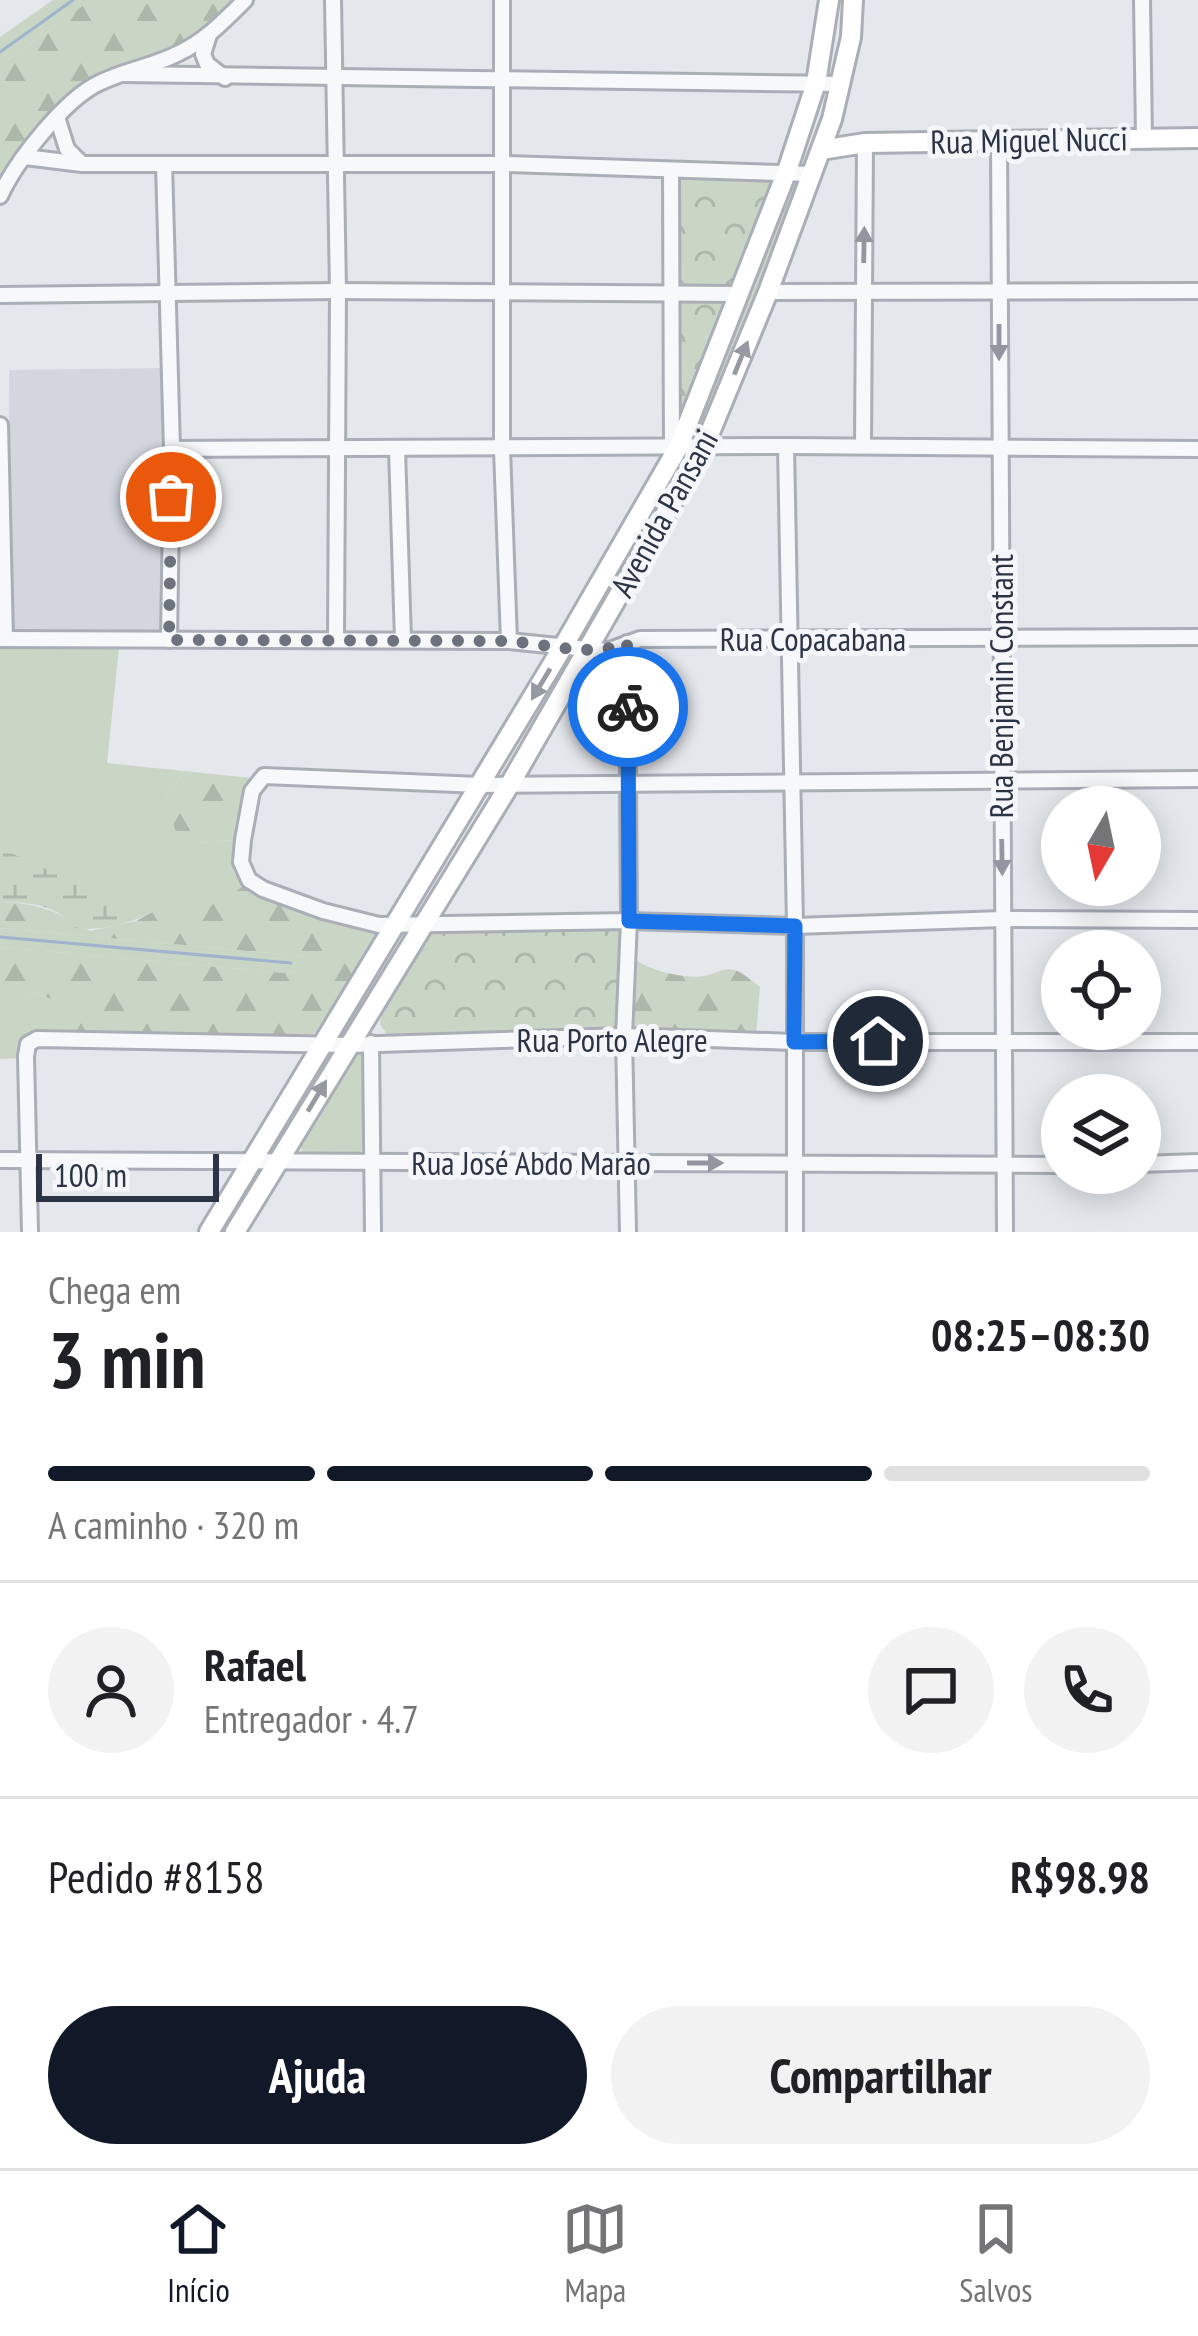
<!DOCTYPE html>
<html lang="pt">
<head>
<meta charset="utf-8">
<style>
  :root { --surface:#fff; --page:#f2f2f2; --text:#202124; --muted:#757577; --line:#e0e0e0; --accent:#111827 }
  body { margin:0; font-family:"PT Sans Narrow",sans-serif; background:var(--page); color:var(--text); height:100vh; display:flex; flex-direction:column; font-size:45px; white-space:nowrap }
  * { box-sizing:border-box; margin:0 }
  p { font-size:39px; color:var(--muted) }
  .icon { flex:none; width:66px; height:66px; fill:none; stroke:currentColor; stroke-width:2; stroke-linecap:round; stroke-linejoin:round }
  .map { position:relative; height:1232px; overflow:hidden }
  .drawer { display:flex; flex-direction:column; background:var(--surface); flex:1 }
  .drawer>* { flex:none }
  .needle { width:78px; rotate:189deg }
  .tools { position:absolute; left:1041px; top:786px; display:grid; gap:24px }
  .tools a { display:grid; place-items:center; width:120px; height:120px; border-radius:50%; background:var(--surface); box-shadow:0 6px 30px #0003; font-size:60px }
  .scale { position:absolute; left:36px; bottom:30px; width:183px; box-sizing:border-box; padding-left:12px; border:6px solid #2b3445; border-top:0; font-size:33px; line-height:42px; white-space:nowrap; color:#2b3445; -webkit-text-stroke:9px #f4f6f9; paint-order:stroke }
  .pin { position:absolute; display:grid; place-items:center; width:102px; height:102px; color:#fff; margin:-51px; border:6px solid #fff; border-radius:50%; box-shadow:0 3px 12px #0007 }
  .courier { position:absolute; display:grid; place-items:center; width:120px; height:120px; margin:-60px; border:9px solid #1a73e8; border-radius:50%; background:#fff; color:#222; box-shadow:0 3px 15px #0007 }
  .headline em { font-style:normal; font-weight:600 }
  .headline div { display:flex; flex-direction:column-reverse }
  .headline { display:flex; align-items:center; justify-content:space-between; height:204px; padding:0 48px }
  h1 { font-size:78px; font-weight:600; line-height:90px }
  .bar { display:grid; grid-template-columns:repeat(4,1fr); gap:18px 12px; align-content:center; height:144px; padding:0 48px }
  .bar i { height:15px; border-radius:9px; background:var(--line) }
  .bar .active { background:var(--accent) }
  .bar p { grid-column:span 4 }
  .line { display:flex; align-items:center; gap:30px; padding:0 48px; border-top:3px solid var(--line) }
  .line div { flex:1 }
  .round { display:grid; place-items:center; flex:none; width:126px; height:126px; border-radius:63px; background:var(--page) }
  .primary-button { display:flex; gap:24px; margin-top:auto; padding:24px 48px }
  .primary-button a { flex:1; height:138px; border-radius:72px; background:var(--accent); color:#fff; font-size:48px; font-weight:600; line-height:138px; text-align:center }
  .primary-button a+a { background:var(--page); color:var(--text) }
  .tabs { display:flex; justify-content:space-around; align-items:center; height:168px; border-top:3px solid var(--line); background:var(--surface); font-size:33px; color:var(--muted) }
  .tabs a { display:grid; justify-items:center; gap:6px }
  .tabs .active { color:var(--accent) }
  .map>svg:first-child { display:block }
  .built { fill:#d2d6de }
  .grass { fill:#c9d6c5 }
  .forest { fill:url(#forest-firs) }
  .wetland { fill:url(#wetland-marsh) }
  .park { fill:url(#park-crowns) }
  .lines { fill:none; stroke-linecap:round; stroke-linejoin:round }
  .stream { stroke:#9fb4cc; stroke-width:3 }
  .street-casing { stroke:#a9aeb7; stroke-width:20 }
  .secondary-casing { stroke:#a9aeb7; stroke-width:24 }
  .street { stroke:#f7f8fa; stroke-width:14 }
  .secondary { stroke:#fff; stroke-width:18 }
  .oneway { fill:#9196a0 }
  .oneway2 { fill:#959aa2 }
  .done { stroke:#6c737f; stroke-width:12; stroke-dasharray:0 21.6 }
  .route { stroke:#1a73e8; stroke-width:15 }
  .labels { text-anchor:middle; stroke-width:10; stroke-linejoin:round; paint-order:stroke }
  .street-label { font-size:33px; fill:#2b3445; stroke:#f4f6f9 }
</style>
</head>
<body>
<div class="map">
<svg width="1198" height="1232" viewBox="0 0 1198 1232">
  <defs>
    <pattern id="forest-firs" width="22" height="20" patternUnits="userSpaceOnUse" patternTransform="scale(3)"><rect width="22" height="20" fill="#c9d6c5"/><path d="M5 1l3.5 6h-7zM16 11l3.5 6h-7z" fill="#adb8ab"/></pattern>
    <pattern id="wetland-marsh" width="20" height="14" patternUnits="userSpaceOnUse" patternTransform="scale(3)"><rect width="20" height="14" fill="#c9d6c5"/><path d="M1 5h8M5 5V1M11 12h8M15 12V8" fill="none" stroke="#adb8ab"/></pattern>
    <pattern id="park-crowns" width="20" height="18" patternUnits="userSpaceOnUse" patternTransform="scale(3)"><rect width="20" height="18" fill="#c9d6c5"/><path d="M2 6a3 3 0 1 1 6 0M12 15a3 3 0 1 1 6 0" fill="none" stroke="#adb8ab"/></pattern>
  </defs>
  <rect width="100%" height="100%" fill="#e4e7ec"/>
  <path class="built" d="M164,368L165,622L156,633L17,635L10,626L9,370Z"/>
  <g class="grass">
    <path d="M53,0H91L0,66V37Z"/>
    <path d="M792,179L800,181L802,187L699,439L693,433Z"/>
    <path d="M0,647L119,648L107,763L184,771L165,800L199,843L237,840L233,871L246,884C224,899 205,913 177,915C139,917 39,866 0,848Z"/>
    <path d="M0,928L303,956L311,971L284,973L0,947Z"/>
    <path d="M34,993L58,1001V1034L28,1035L20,1048L21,1058L0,1059V1004H16Z"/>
    <path d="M360,1053L364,1057L362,1150L356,1157H305L299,1145L349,1061Z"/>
  </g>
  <g class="forest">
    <path d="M91,0H238L205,32L48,118L0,180V66Z"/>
    <path d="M184,771L251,778L237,840L199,843L176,832L165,800Z"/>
    <path d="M246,884L375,930L377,936C365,955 325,1028 312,1035L58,1034V1001L34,993L16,1004H0V947L284,973L310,971L303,956L0,928V903C34,901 61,913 90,931L136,921L156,910C191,921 217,904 246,884Z"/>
    <path d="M635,960C653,971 682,979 704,976C714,974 724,967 734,970C743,972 753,982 760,987L756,1035L638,1031L632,1025Z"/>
  </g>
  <path class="wetland" d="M0,848L103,895L156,910C133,923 100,932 75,928C59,905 26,901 0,903Z"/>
  <g class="park">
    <path d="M682,175H773L776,182L736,284L729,288L684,287L679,280L677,183Z"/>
    <path d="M683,298L726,300L728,304L681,419L679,301Z"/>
    <path d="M436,929H612L622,933L621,1027L615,1033L388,1036L380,1024C383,998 413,940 436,929Z"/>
  </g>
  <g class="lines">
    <g class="stream">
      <path d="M0,52L73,0"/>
      <path d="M0,937L291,963"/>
    </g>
    <defs>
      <g id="street">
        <path d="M333,0L338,291L336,639"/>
        <path d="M502,0V449L509,641"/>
        <path d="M1142,0L1144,138"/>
        <path d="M209,35L203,54L207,64L225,78"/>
        <path d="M122,74L842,84"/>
        <path d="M57,117L67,149L82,164"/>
        <path d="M999,141L1005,1232"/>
        <path d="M25,157L82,164H505L811,174"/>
        <path d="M164,164L172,449L169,640"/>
        <path d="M671,170L672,453"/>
        <path d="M0,196C16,161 65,99 99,83C125,70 154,66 179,53C206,40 225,20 245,0"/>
        <path d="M768,292L1198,291"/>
        <path d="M0,295L338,291L738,294"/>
        <path d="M0,425L5,639"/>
        <path d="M786,446L795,926V1232"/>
        <path d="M863,446L865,143"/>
        <path d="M172,449L786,446L1198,449"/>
        <path d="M397,449L403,640"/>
        <path d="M0,639L509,641L607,651L640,639L1198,637"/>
        <path d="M627,643L629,921L624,1036L628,1232"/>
        <path d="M1198,779L480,785L264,776L252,791L243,840L241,862L249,880L263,889L323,911L379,925L629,921L795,926L1003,919L1198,920"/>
        <path d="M371,1043L373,1232"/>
        <path d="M0,1160L1062,1165"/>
        <path d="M1140,1164L1198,1162"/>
        <path d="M30,1232L26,1056L28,1044L37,1039L349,1045L624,1036L794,1042H1198"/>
      </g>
      <g id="secondary">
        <path d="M821,150L865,143L1198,138"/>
        <path d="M209,1232L564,645L679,446L787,171L816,83L829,0"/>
        <path d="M235,1232L510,784L704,447L768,292L832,119L851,37L853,0"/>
      </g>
    </defs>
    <use href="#street" class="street-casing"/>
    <use href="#secondary" class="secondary-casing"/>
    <use href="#street" class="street"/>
    <use href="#secondary" class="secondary"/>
  </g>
  <defs><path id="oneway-solid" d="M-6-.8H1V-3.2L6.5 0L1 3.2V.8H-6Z" transform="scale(3)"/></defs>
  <g class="oneway">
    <use href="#oneway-solid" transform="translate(864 245) rotate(-89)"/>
    <use href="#oneway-solid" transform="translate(999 342) rotate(90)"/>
    <use href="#oneway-solid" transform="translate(1002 857) rotate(89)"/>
    <use href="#oneway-solid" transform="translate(705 1163)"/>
  </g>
  <g class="oneway2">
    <use href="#oneway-solid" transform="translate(741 358) rotate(-68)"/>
    <use href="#oneway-solid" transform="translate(541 684) rotate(121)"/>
    <use href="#oneway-solid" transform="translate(317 1096) rotate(-59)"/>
  </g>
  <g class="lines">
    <path class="done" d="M171,497L169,640L509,641C548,644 591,658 627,643L628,707"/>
    <path class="route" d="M628,707L629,921L795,926L794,1042L878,1041"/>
  </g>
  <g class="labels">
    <g class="street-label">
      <text transform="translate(1029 140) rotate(-1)" y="12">Rua Miguel Nucci</text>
      <text transform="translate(664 513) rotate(-61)" y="12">Avenida Pansani</text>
      <text x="813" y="651">Rua Copacabana</text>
      <text transform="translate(1001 686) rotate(-90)" y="12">Rua Benjamin Constant</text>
      <text x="612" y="1052">Rua Porto Alegre</text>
      <text x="531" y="1175">Rua José Abdo Marão</text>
    </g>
  </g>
</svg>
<div class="tools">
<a><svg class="needle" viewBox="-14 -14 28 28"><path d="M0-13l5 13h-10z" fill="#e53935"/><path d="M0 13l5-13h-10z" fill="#757577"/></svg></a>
<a><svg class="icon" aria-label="locate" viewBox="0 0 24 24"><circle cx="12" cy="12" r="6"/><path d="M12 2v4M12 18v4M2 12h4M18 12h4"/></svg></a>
<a><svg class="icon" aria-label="layers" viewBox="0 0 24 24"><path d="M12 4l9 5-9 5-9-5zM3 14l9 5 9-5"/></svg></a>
</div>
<div class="scale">100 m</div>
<div class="pin" style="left:171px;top:497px;background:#ea580c"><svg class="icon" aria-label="bag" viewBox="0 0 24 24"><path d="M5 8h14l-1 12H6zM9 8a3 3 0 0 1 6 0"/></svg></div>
<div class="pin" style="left:878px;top:1041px;background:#1f2937"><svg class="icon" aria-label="home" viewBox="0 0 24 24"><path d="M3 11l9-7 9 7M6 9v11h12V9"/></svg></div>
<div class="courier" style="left:628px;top:707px"><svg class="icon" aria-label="bike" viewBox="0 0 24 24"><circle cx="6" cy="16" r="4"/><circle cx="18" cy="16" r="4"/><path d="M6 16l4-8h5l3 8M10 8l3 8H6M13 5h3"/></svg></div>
</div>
<section class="drawer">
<div class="headline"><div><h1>3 min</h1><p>Chega em</p></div><em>08:25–08:30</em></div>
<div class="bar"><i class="active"></i><i class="active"></i><i class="active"></i><i></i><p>A caminho · 320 m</p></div>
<div class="line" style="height:216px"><a class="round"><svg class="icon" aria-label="person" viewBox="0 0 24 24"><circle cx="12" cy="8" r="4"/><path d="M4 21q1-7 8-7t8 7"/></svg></a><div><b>Rafael</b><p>Entregador · 4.7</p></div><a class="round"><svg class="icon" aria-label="chat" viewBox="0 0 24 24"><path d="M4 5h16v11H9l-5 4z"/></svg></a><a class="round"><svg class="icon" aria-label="phone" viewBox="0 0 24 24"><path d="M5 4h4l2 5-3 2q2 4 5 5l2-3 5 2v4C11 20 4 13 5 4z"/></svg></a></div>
<div class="line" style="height:156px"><div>Pedido #8158</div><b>R$98.98</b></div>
<div class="primary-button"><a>Ajuda</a><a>Compartilhar</a></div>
</section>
<nav class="tabs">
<a class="active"><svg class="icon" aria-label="home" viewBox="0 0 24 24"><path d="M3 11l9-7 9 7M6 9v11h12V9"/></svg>Início</a>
<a><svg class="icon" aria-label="map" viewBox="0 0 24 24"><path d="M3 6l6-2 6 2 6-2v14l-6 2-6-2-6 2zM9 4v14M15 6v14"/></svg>Mapa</a>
<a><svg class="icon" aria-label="saved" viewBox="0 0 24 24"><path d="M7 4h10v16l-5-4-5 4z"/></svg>Salvos</a>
</nav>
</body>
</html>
